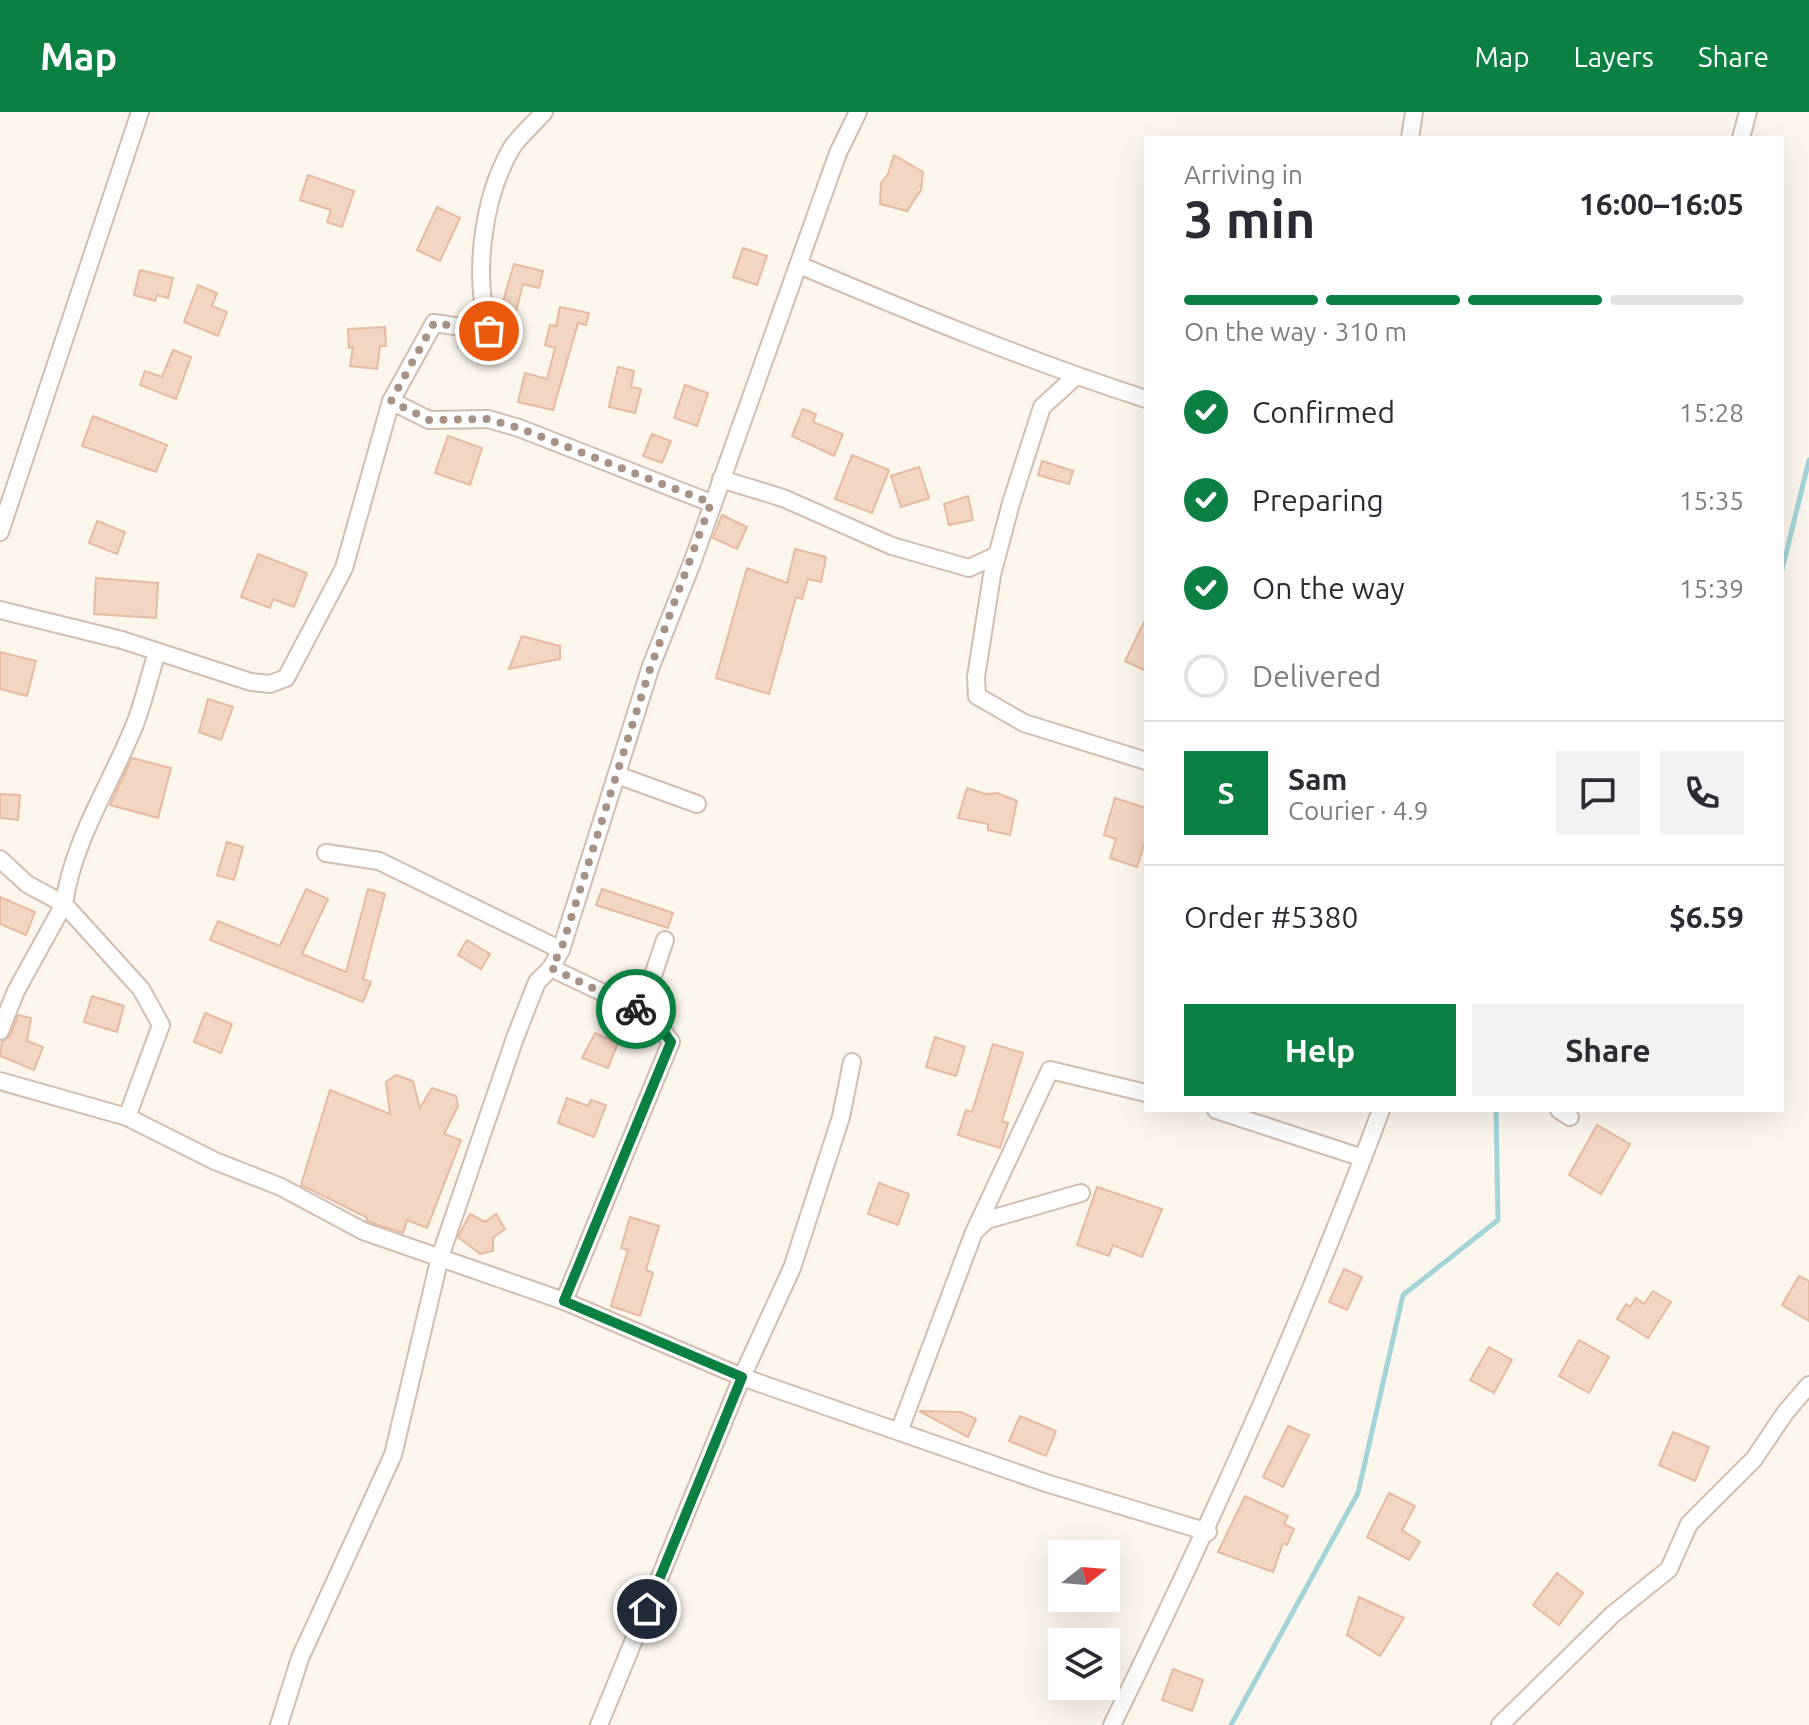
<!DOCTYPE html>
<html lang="en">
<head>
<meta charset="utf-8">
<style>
  :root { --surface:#fff; --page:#f2f2f3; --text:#2b2b33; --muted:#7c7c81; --line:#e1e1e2; --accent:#0b8043 }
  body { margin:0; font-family:Ubuntu,sans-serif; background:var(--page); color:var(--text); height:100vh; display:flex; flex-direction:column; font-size:30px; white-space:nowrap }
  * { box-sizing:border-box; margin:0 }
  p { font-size:26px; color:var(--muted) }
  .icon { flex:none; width:44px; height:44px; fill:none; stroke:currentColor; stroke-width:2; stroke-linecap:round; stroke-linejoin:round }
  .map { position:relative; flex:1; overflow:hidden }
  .details { position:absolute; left:1144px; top:24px; width:640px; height:976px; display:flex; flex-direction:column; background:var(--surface); border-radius:0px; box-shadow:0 8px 32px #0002 }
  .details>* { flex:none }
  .needle { width:52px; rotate:73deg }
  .controls { position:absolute; left:1048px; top:1428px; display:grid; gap:16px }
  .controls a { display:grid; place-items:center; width:72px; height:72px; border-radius:0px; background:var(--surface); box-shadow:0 8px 32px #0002; font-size:40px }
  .pin { position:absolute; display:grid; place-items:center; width:68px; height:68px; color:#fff; margin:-34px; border:4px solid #fff; border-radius:50%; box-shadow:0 2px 8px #0007 }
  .courier { position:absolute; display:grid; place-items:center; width:80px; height:80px; margin:-40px; border:6px solid #0b8043; border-radius:50%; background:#fff; color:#222; box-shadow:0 2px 10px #0007 }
  .summary em { font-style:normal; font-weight:700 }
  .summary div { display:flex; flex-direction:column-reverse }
  .summary { display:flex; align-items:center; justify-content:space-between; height:136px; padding:0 40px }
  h1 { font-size:52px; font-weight:700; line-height:60px }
  .bar { display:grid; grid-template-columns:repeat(4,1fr); gap:12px 8px; align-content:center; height:96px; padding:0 40px }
  .bar i { height:10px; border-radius:6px; background:var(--line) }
  .bar .on { background:var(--accent) }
  .bar p { grid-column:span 4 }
  .line { display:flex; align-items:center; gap:20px; padding:0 40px; border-top:2px solid var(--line) }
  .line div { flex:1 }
  .round { display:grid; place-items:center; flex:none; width:84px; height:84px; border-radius:0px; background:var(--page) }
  ol { padding:0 40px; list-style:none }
  li { display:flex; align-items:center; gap:24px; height:88px }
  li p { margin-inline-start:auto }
  li .icon { padding:8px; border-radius:50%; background:var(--accent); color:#fff; stroke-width:4 }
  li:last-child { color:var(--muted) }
  li i { width:44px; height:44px; border:4px solid var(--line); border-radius:50% }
  .action { display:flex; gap:16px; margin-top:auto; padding:16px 40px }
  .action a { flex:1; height:92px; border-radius:0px; background:var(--accent); color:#fff; font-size:32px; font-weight:700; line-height:92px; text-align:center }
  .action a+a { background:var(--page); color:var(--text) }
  header { display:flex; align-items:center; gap:48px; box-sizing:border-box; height:112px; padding:0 40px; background:var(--accent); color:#fff }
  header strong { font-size:38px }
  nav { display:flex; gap:44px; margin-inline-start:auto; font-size:28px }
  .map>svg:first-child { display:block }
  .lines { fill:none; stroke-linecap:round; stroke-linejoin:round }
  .stream { stroke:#a5d3da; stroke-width:5 }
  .building { fill:#f3d5c3; stroke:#e6bba3; stroke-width:2 }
  .street-casing { stroke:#d1beb0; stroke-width:20 }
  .street { stroke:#fff; stroke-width:16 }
  .done { stroke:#a89285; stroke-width:8; stroke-dasharray:0 14.4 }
  .route { stroke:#0b8043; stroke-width:10 }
</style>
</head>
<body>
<header>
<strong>Map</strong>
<nav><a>Map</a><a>Layers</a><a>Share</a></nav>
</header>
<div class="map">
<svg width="1809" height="1613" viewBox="0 0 1809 1613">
  <rect width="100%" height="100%" fill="#fdf6ec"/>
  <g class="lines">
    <g class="stream">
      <path d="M1782,458L1809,348"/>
      <path d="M1231,1613L1358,1381L1403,1183L1498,1108L1496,998"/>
    </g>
  </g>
  <g class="building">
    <path d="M894,43L923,60L921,78L907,99L880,92L881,71L888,62Z"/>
    <path d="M308,63L354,79L342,115L327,110L331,98L300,88Z"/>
    <path d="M437,95L460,106L440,149L417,138Z"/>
    <path d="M743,136L767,144L757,173L733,165Z"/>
    <path d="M514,152L543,159L539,176L523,172L514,207L499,203Z"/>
    <path d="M140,158L173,166L168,186L157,183L155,189L134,183Z"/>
    <path d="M198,173L217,181L212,194L227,200L218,224L184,210Z"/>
    <path d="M560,195L589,201L586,213L578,211L553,298L518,290L525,261L547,267L555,236L545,233L550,213L556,214Z"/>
    <path d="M385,215L386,234H380L377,257L350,254L353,235L349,236L348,217Z"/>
    <path d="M173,238L191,245L176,287L140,273L145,259L162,265Z"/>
    <path d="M618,255L634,259L631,275L641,277L635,301L609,295Z"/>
    <path d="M685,273L708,281L697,314L674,306Z"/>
    <path d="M803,297L816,302L813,310L843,322L834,344L792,324Z"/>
    <path d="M93,304L167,333L156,360L82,334Z"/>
    <path d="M652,322L671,329L662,351L643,344Z"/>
    <path d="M448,324L482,336L470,373L435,361Z"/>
    <path d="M852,343L889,358L872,401L835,387Z"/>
    <path d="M1042,349L1073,359L1069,372L1038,363Z"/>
    <path d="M919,355L929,386L901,395L891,364Z"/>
    <path d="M968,384L973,408L949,413L944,392Z"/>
    <path d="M722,403L747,415L737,437L713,426Z"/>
    <path d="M97,409L125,420L117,442L89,431Z"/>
    <path d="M795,437L826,445L821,470L808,467L802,487L796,485L769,582L716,566L747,456L787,471Z"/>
    <path d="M258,442L307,461L294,495L273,487L270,496L241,485Z"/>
    <path d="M96,466L158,471L156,506L94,502Z"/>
    <path d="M1146,506V559L1125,549Z"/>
    <path d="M522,524L560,534V547L509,557Z"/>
    <path d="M0,540L36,549L27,584L0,577Z"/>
    <path d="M208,587L233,595L221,628L199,620Z"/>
    <path d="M132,646L171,656L158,706L110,693Z"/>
    <path d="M967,676L985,682L997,681L1017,689L1010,723L988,718V712L958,706Z"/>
    <path d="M0,682L20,683L18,708L0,706Z"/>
    <path d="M1115,686L1146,696V727L1137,755L1110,746L1116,727L1104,723Z"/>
    <path d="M227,730L243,735L234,768L217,763Z"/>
    <path d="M306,777L328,787L302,842L346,860L368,777L385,782L363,867L371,870L363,890L210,828L218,809L280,834Z"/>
    <path d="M602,777L673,801L668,816L596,793Z"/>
    <path d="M0,785L35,800L26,823L0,812Z"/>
    <path d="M467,828L490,842L481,857L458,843Z"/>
    <path d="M92,884L124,894L117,920L84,910Z"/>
    <path d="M205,901L232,912L221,941L194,930Z"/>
    <path d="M18,903L31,906L27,929L43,935L34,958L0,944L2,930L10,924Z"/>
    <path d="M595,921L618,931L608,956L582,946Z"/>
    <path d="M935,925L965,935L956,964L926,955Z"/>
    <path d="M993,932L1023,941L1002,1009L1008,1011L1000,1036L958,1023L966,998L972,1000Z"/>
    <path d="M396,963L413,969L420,996L432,976L456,984L458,994L444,1022L461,1028L427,1116L407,1108L403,1121L367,1109L366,1105L301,1073L330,978L390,1002L386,970Z"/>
    <path d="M567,986L588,994L591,988L606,993L594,1025L558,1011Z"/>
    <path d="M1597,1013L1630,1032L1601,1082L1569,1063Z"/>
    <path d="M879,1071L909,1082L898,1113L868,1102Z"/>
    <path d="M1097,1075L1162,1097L1142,1145L1113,1133L1109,1144L1077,1133Z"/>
    <path d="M470,1102L485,1110L496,1102L505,1117L493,1126V1139L480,1142L458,1125Z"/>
    <path d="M630,1105L659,1114L646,1158L653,1161L640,1204L611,1194L628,1138L621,1136Z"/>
    <path d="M1344,1157L1362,1165L1347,1198L1329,1190Z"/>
    <path d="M1799,1164L1809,1169V1209L1782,1193Z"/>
    <path d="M1653,1179L1671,1190L1648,1226L1617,1207L1626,1192L1630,1195L1636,1186L1644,1192Z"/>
    <path d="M1579,1228L1609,1245L1589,1281L1559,1264Z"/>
    <path d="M1489,1235L1512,1248L1494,1281L1470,1268Z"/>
    <path d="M919,1299L961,1300L976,1307L968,1325Z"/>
    <path d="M1020,1304L1056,1319L1046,1344L1009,1329Z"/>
    <path d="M1288,1314L1309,1323L1283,1375L1263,1365Z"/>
    <path d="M1673,1320L1709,1335L1695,1369L1659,1353Z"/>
    <path d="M1389,1381L1415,1394L1402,1418L1420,1430L1409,1448L1367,1425Z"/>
    <path d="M1245,1384L1288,1404L1284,1412L1294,1417L1287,1433L1283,1431L1273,1460L1218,1440Z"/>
    <path d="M1557,1461L1583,1481L1559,1513L1533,1493Z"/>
    <path d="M1359,1485L1404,1506L1380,1544L1347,1523Z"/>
    <path d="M1173,1557L1203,1568L1192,1599L1162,1588Z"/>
  </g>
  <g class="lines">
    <defs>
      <g id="street">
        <path d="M1410,26L1414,0"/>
        <path d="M1741,26L1748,0"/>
        <path d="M799,153C913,201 1028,249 1146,287"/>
        <path d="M1075,265L1042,295L1011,391L992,463L976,565L977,584L1024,611L1146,649"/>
        <path d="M391,289L429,308L488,307L519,316L711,391"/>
        <path d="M721,367L783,386L892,434L969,456L997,443"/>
        <path d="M0,420L140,0"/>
        <path d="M0,498L122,528L251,570L270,572L286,566L344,456L391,289L434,211L489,219C473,164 482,88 511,37C519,24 534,12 544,0"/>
        <path d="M617,663L697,692"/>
        <path d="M326,741L379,749L561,838"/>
        <path d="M0,747L27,772L64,792L16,879L0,919"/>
        <path d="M551,856L652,904L671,930L564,1189"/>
        <path d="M641,899L665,828"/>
        <path d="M0,969L127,1005L215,1049L281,1075L363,1119L564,1189L742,1265L1046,1371L1208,1420"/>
        <path d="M1216,998L1363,1046"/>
        <path d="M1559,998L1570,1005"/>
        <path d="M127,1005L161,913L141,877L64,792C73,728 111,672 135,612C144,589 149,564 157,541"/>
        <path d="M976,1116L1050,958L1146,981"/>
        <path d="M900,1317L974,1120L987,1108L1081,1081"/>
        <path d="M279,1613L300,1546L393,1343L440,1145L515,926L537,870L551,856L561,838L651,554L692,451L838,41L858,0"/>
        <path d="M599,1613L742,1265L792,1156L841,1005L852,950"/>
        <path d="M1112,1613C1211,1412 1303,1208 1381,998"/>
        <path d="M1500,1613L1612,1503L1669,1457L1689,1412L1754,1347L1785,1301L1809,1273"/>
      </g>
    </defs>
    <use href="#street" class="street-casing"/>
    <use href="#street" class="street"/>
  </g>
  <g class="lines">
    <path class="done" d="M489,219L434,211L391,289L429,308L488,307L519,316L711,391L651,554L561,838L551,856L636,897"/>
    <path class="route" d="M636,897L652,904L671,930L564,1189L742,1265L647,1497"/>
  </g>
</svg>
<div class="controls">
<a><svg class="needle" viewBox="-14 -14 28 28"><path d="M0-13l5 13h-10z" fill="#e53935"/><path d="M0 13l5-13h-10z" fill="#7c7c81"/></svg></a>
<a><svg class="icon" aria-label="layers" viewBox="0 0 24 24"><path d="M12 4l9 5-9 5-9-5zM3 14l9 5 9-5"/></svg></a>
</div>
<div class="pin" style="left:489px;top:219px;background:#ea580c"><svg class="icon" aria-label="bag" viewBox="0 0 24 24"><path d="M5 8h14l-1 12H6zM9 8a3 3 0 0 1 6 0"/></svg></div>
<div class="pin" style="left:647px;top:1497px;background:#1f2937"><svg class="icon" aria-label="home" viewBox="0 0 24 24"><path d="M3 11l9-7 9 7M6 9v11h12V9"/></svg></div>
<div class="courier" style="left:636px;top:897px"><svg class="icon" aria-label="bike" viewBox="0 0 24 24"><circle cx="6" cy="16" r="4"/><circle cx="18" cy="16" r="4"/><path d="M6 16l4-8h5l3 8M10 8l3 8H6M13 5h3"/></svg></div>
<section class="details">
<div class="summary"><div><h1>3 min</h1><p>Arriving in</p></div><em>16:00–16:05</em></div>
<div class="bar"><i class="on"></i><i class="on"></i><i class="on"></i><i></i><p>On the way · 310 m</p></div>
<ol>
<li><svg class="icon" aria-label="check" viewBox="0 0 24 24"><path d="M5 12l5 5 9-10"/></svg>Confirmed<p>15:28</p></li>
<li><svg class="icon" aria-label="check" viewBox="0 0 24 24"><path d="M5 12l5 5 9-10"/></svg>Preparing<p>15:35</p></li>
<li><svg class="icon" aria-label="check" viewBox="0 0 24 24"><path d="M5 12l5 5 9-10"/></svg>On the way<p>15:39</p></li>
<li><i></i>Delivered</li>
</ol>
<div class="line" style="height:144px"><b class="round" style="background:var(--accent);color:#fff">S</b><div><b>Sam</b><p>Courier · 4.9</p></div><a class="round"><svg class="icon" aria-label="chat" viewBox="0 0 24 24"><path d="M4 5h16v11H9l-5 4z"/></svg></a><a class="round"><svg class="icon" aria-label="phone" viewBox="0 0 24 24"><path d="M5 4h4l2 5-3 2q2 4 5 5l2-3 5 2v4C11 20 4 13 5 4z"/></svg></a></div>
<div class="line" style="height:104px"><div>Order #5380</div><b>$6.59</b></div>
<div class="action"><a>Help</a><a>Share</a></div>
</section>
</div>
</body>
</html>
